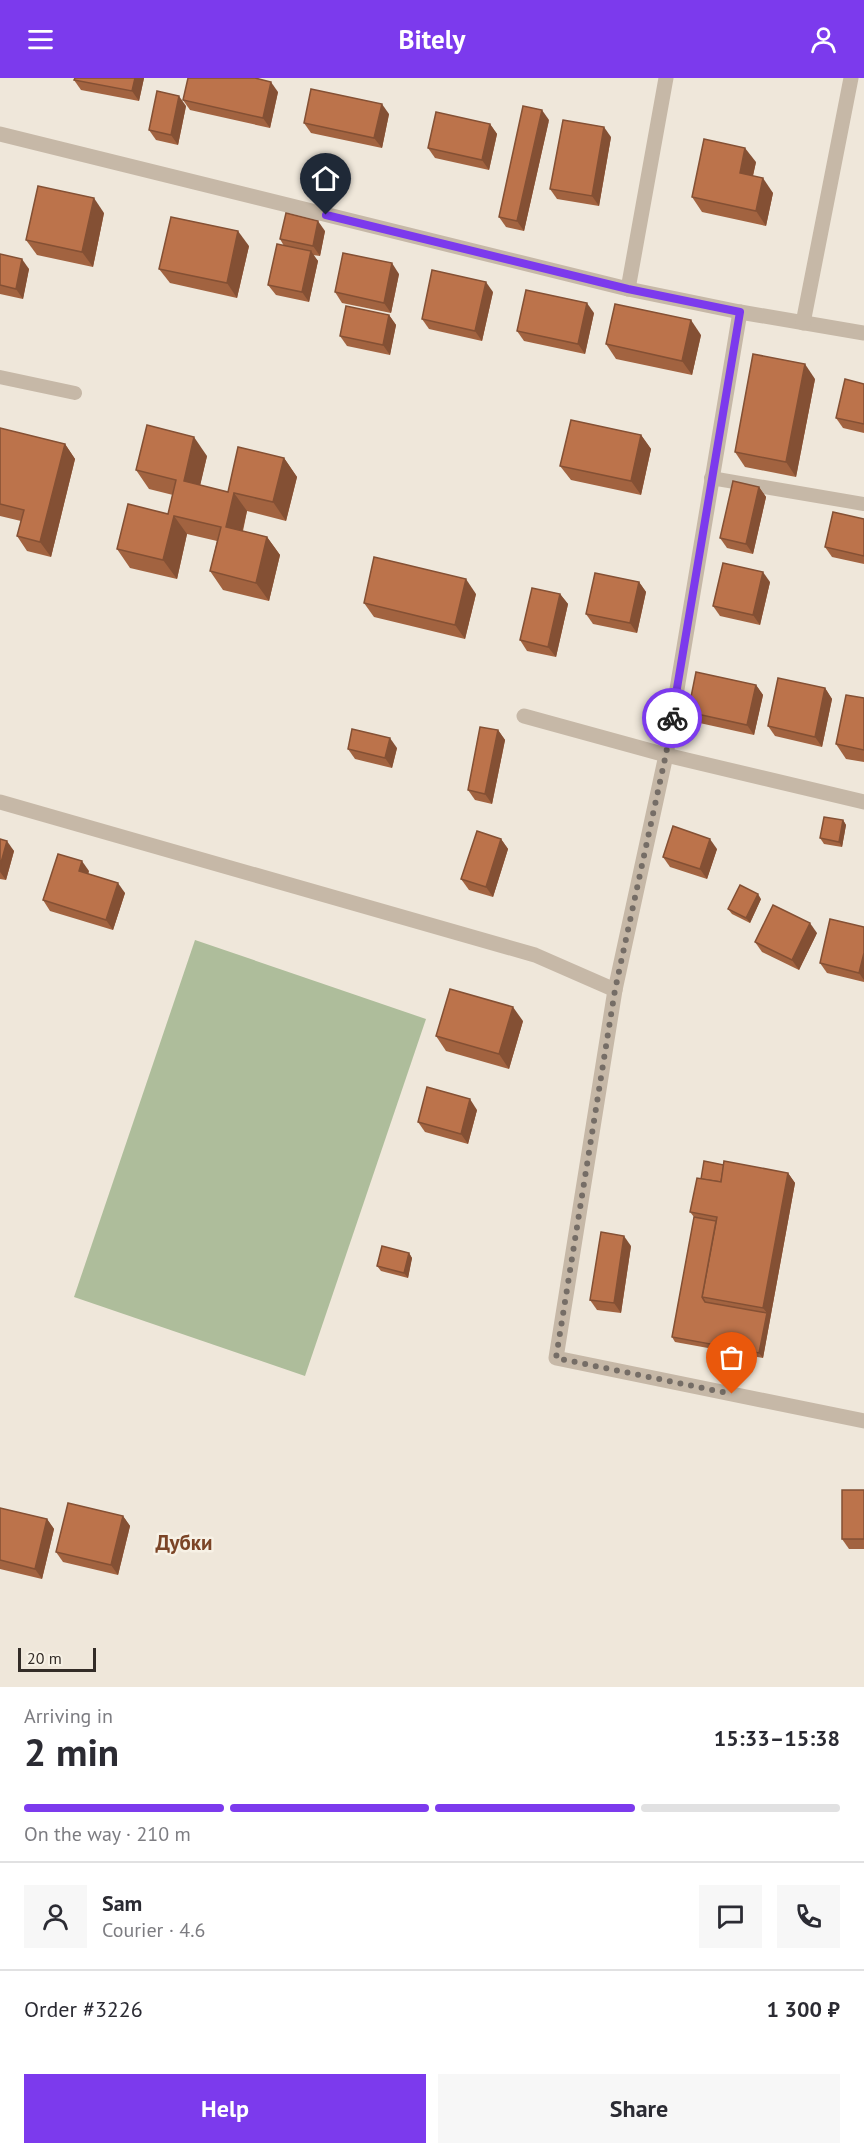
<!DOCTYPE html>
<html lang="en">
<head>
<meta charset="utf-8">
<style>
  :root { --surface:#fff; --page:#f7f7f7; --text:#2b2b33; --muted:#7c7c81; --line:#e1e1e2; --accent:#7c3aed }
  body { margin:0; font-family:"PT Sans",sans-serif; background:var(--page); color:var(--text); height:100vh; display:flex; flex-direction:column; font-size:22px; white-space:nowrap }
  * { box-sizing:border-box; margin:0 }
  p { font-size:20px; color:var(--muted) }
  .icon { flex:none; width:33px; height:33px; fill:none; stroke:currentColor; stroke-width:2; stroke-linecap:round; stroke-linejoin:round }
  .map { position:relative; height:1609px; overflow:hidden }
  .details { display:flex; flex-direction:column; background:var(--surface); flex:1 }
  .details>* { flex:none }
  .scale { position:absolute; left:18px; bottom:15px; width:78px; box-sizing:border-box; padding-left:6px; border:3px solid #332c27; border-top:0; font-size:16px; line-height:21px; white-space:nowrap; color:#332c27; -webkit-text-stroke:4px #f7f1e5; paint-order:stroke }
  .pin { position:absolute; display:grid; place-items:center; width:51px; height:51px; color:#fff; margin:-62px -26px; border-radius:50% 50% 50% 0; rotate:-45deg; box-shadow:0 0 6px #0007 }
  .pin .icon { rotate:45deg }
  .courier { position:absolute; display:grid; place-items:center; width:60px; height:60px; margin:-30px; border:4px solid #7c3aed; border-radius:50%; background:#fff; color:#222; box-shadow:0 2px 8px #0007 }
  .summary em { font-style:normal; font-weight:700 }
  .summary div { display:flex; flex-direction:column-reverse }
  .summary { display:flex; align-items:center; justify-content:space-between; height:102px; padding:0 24px }
  h1 { font-size:39px; font-weight:700; line-height:45px }
  .bar { display:grid; grid-template-columns:repeat(4,1fr); gap:9px 6px; align-content:center; height:72px; padding:0 24px }
  .bar i { height:8px; border-radius:4px; background:var(--line) }
  .bar .selected { background:var(--accent) }
  .bar p { grid-column:span 4 }
  .line { display:flex; align-items:center; gap:15px; padding:0 24px; border-top:2px solid var(--line) }
  .line div { flex:1 }
  .round { display:grid; place-items:center; flex:none; width:63px; height:63px; border-radius:0px; background:var(--page) }
  .cta { display:flex; gap:12px; margin-top:auto; padding:12px 24px }
  .cta a { flex:1; height:69px; border-radius:0px; background:var(--accent); color:#fff; font-size:24px; font-weight:700; line-height:69px; text-align:center }
  .cta a+a { background:var(--page); color:var(--text) }
  header { display:flex; justify-content:space-between; align-items:center; height:78px; padding:0 24px; background:var(--accent); color:#fff; font-size:27px; font-weight:700 }
  .map>svg:first-child { display:block }
  .green { fill:#aebd9b }
  .lines { fill:none; stroke-linecap:round; stroke-linejoin:round }
  .lane { stroke:#c6b8a7; stroke-width:14 }
  .street { stroke:#c6b8a7; stroke-width:15 }
  .wall { fill:#a26340 }
  .shaded-wall { fill:#845034 }
  .building { fill:#bc734b; stroke:#845034; stroke-width:1.5 }
  .done { stroke:#756d66; stroke-width:6; stroke-dasharray:0 10.8 }
  .route { stroke:#7c3aed; stroke-width:8 }
  .labels { text-anchor:middle; stroke-width:5; stroke-linejoin:round; paint-order:stroke }
  .quarter-label { font-size:21px; font-weight:bold; fill:#7b4426; stroke:#f7f1e5 }
</style>
</head>
<body>
<header><svg class="icon" aria-label="menu" viewBox="0 0 24 24"><path d="M4 6h16M4 12h16M4 18h16"/></svg>Bitely<svg class="icon" aria-label="person" viewBox="0 0 24 24"><circle cx="12" cy="8" r="4"/><path d="M4 21q1-7 8-7t8 7"/></svg></header>
<div class="map">
<svg width="864" height="1609" viewBox="0 0 864 1609">
  <rect width="100%" height="100%" fill="#efe7da"/>
  <path class="green" d="M195,862L426,941L305,1298L74,1219Z"/>
  <g class="lines">
    <g class="lane">
      <path d="M0,299L75,315"/>
      <path d="M711,400L864,426"/>
    </g>
    <g class="street">
      <path d="M0,56L628,211L740,234L864,255"/>
      <path d="M628,211L666,0"/>
      <path d="M740,234L666,677L615,912L556,1280L864,1343"/>
      <path d="M803,245L851,0"/>
      <path d="M524,638L666,677L864,724"/>
      <path d="M0,724L535,877L615,912"/>
    </g>
  </g>
  <g class="wall">
    <path d="M144,0L139,23L81,12L74,2Z"/>
    <path d="M278,14L270,50L190,32L183,22Z"/>
    <path d="M186,28L178,67L156,62L149,52Z"/>
    <path d="M389,36L382,70L311,55L304,45Z"/>
    <path d="M549,42L524,153L506,149L499,139Z"/>
    <path d="M490,46L497,56L489,92L435,80L428,70Z"/>
    <path d="M611,59L599,128L557,121L550,111Z"/>
    <path d="M756,84L753,98L773,115L766,148L702,134L692,119Z"/>
    <path d="M104,135L93,189L37,177L26,162Z"/>
    <path d="M325,153L320,178L313,177L318,183L309,224L276,217L268,207L284,168L280,161Z"/>
    <path d="M249,168L237,220L170,205L159,191Z"/>
    <path d="M0,176L29,191L23,221L0,216Z"/>
    <path d="M399,196L391,235L342,225L335,214Z"/>
    <path d="M493,214L482,263L429,251L422,241Z"/>
    <path d="M594,235L585,276L524,263L517,253Z"/>
    <path d="M389,237L396,247L390,277L347,268L340,258Z"/>
    <path d="M701,257L692,297L616,281L606,266Z"/>
    <path d="M815,301L796,399L745,389L735,374Z"/>
    <path d="M864,306V355L843,350L836,340Z"/>
    <path d="M0,350L65,366L75,381L51,479L27,473L17,458L21,443L0,438Z"/>
    <path d="M641,357L651,371L641,417L571,402L560,388Z"/>
    <path d="M207,378L200,407L228,414L284,380L297,399L286,443L247,433L243,453L267,459L280,477L269,523L223,512L210,493L217,463L187,456L177,501L130,490L117,471L168,436L173,417L149,411L136,392Z"/>
    <path d="M759,409L766,419L753,476L727,470L720,460Z"/>
    <path d="M864,441V486L832,479L825,469Z"/>
    <path d="M639,504L646,514L637,555L593,546L586,536Z"/>
    <path d="M770,504L760,547L720,538L713,528Z"/>
    <path d="M476,516L465,561L374,539L364,525Z"/>
    <path d="M560,516L568,526L556,579L527,573L520,562Z"/>
    <path d="M756,607L763,617L754,657L695,644L688,634Z"/>
    <path d="M825,610L832,621L822,669L775,658L768,648Z"/>
    <path d="M864,620V684L846,681L836,666Z"/>
    <path d="M498,652L505,662L492,726L475,722L468,712Z"/>
    <path d="M397,670L392,690L355,681L348,671Z"/>
    <path d="M843,742L846,747L842,769L824,766L820,760Z"/>
    <path d="M0,761L14,773L6,802L0,801Z"/>
    <path d="M501,761L508,771L493,819L469,812L461,801Z"/>
    <path d="M717,771L707,801L670,789L663,779Z"/>
    <path d="M89,793L88,796L125,815L113,852L50,833L43,822Z"/>
    <path d="M761,821L750,845L732,836L728,831Z"/>
    <path d="M864,849V904L827,895L820,885Z"/>
    <path d="M817,855L799,892L762,874L755,864Z"/>
    <path d="M523,943L509,991L446,973L436,958Z"/>
    <path d="M477,1032L468,1066L425,1054L418,1044Z"/>
    <path d="M724,1087L788,1095L795,1105L763,1280L675,1264L672,1259L694,1139L690,1134L701,1101Z"/>
    <path d="M631,1168L621,1235L597,1232L590,1222Z"/>
    <path d="M409,1175L412,1180L408,1200L381,1193L377,1188Z"/>
    <path d="M864,1412V1471H849L842,1461Z"/>
    <path d="M0,1430L47,1441L54,1451L42,1501L0,1491Z"/>
    <path d="M123,1438L130,1448L118,1497L63,1484L56,1474Z"/>
  </g>
  <g class="shaded-wall">
    <path d="M135,0H144L139,23L132,13Z"/>
    <path d="M271,4L278,14L270,50L263,40Z"/>
    <path d="M179,18L186,28L178,67L171,57Z"/>
    <path d="M382,26L389,36L382,70L374,60Z"/>
    <path d="M542,32L549,42L524,153L517,143Z"/>
    <path d="M490,46L497,56L489,92L482,82Z"/>
    <path d="M604,49L611,59L599,128L592,118Z"/>
    <path d="M745,70L756,84L750,110L740,95Z"/>
    <path d="M763,100L773,115L766,148L756,133Z"/>
    <path d="M94,120L104,135L93,189L82,174Z"/>
    <path d="M318,143L325,153L320,178L313,168Z"/>
    <path d="M238,153L249,168L237,220L227,205Z"/>
    <path d="M311,173L318,183L309,224L302,214Z"/>
    <path d="M22,181L29,191L23,221L16,211Z"/>
    <path d="M392,185L399,196L391,235L384,225Z"/>
    <path d="M486,204L493,214L482,263L475,253Z"/>
    <path d="M587,225L594,235L585,276L578,266Z"/>
    <path d="M389,237L396,247L390,277L383,267Z"/>
    <path d="M691,242L701,257L692,297L682,283Z"/>
    <path d="M805,286L815,301L796,399L786,384Z"/>
    <path d="M641,357L651,371L641,417L631,403Z"/>
    <path d="M194,359L207,378L197,421L184,403Z"/>
    <path d="M65,366L75,381L51,479L40,464Z"/>
    <path d="M284,380L297,399L286,443L273,424Z"/>
    <path d="M759,409L766,419L753,476L746,466Z"/>
    <path d="M234,415L247,433L239,467L226,449Z"/>
    <path d="M174,438L187,456L177,501L163,482Z"/>
    <path d="M267,459L280,477L269,523L256,505Z"/>
    <path d="M763,494L770,504L760,547L753,537Z"/>
    <path d="M466,501L476,516L465,561L455,547Z"/>
    <path d="M639,504L646,514L637,555L630,545Z"/>
    <path d="M560,516L568,526L556,579L548,569Z"/>
    <path d="M756,607L763,617L754,657L747,647Z"/>
    <path d="M825,610L832,621L822,669L815,659Z"/>
    <path d="M498,652L505,662L492,726L485,716Z"/>
    <path d="M390,660L397,670L392,690L385,680Z"/>
    <path d="M843,742L846,747L842,769L839,764Z"/>
    <path d="M501,761L508,771L493,819L486,809Z"/>
    <path d="M710,761L717,771L707,801L700,791Z"/>
    <path d="M7,763L14,773L6,802L0,794V788Z"/>
    <path d="M82,783L89,793L86,803L79,793Z"/>
    <path d="M118,805L125,815L113,852L106,842Z"/>
    <path d="M758,816L761,821L750,845L746,840Z"/>
    <path d="M810,845L817,855L799,892L792,882Z"/>
    <path d="M864,875V902L859,895Z"/>
    <path d="M513,929L523,943L509,991L499,976Z"/>
    <path d="M470,1021L477,1032L468,1066L461,1056Z"/>
    <path d="M788,1095L795,1105L763,1280L759,1275L767,1235L763,1230Z"/>
    <path d="M624,1158L631,1168L621,1235L614,1225Z"/>
    <path d="M409,1175L412,1180L408,1200L404,1195Z"/>
    <path d="M123,1438L130,1448L118,1497L111,1487Z"/>
    <path d="M47,1441L54,1451L42,1501L35,1491Z"/>
  </g>
  <g class="building">
    <path d="M75,0H135L132,13L74,2Z"/>
    <path d="M188,0H255L271,4L263,40L183,22Z"/>
    <path d="M311,11L382,26L374,60L304,45Z"/>
    <path d="M157,13L179,18L171,57L149,52Z"/>
    <path d="M523,28L542,32L517,143L499,139Z"/>
    <path d="M436,34L490,46L482,82L428,70Z"/>
    <path d="M563,42L604,49L592,118L550,111Z"/>
    <path d="M704,61L745,70L740,95L763,100L756,133L692,119Z"/>
    <path d="M38,108L94,120L82,174L26,162Z"/>
    <path d="M286,135L318,143L313,168L280,161Z"/>
    <path d="M171,139L238,153L227,205L159,191Z"/>
    <path d="M277,166L311,173L302,214L268,207Z"/>
    <path d="M343,175L392,185L384,225L335,214Z"/>
    <path d="M0,176L22,181L16,211L0,207Z"/>
    <path d="M432,192L486,204L475,253L422,241Z"/>
    <path d="M526,212L587,225L578,266L517,253Z"/>
    <path d="M615,226L691,242L682,283L606,266Z"/>
    <path d="M346,228L389,237L383,267L340,258Z"/>
    <path d="M753,276L805,286L786,384L735,374Z"/>
    <path d="M845,301L864,306V346L836,340Z"/>
    <path d="M571,342L641,357L631,403L560,388Z"/>
    <path d="M147,347L194,359L184,403L228,414L238,369L284,380L273,424L234,415L226,449L267,459L256,505L210,493L221,449L174,438L163,482L117,471L128,426L168,436L176,402L136,392Z"/>
    <path d="M0,350L65,366L40,464L17,458L24,432L0,426Z"/>
    <path d="M733,403L759,409L746,466L720,460Z"/>
    <path d="M833,434L864,441V478L825,469Z"/>
    <path d="M374,479L466,501L455,547L364,525Z"/>
    <path d="M723,485L763,494L753,537L713,528Z"/>
    <path d="M595,495L639,504L630,545L586,536Z"/>
    <path d="M532,510L560,516L548,569L520,562Z"/>
    <path d="M696,594L756,607L747,647L688,634Z"/>
    <path d="M778,600L825,610L815,659L768,648Z"/>
    <path d="M846,617L864,620V672L836,666Z"/>
    <path d="M480,649L498,652L485,716L468,712Z"/>
    <path d="M352,651L390,660L385,680L348,671Z"/>
    <path d="M824,739L843,742L839,764L820,760Z"/>
    <path d="M673,748L710,761L700,791L663,779Z"/>
    <path d="M477,753L501,761L486,809L461,801Z"/>
    <path d="M0,761L7,763L0,788Z"/>
    <path d="M58,776L82,783L79,793L118,805L106,842L43,822Z"/>
    <path d="M740,807L758,816L746,840L728,831Z"/>
    <path d="M773,827L810,845L792,882L755,864Z"/>
    <path d="M830,841L864,849V875L859,895L820,885Z"/>
    <path d="M450,911L513,929L499,976L436,958Z"/>
    <path d="M427,1009L470,1021L461,1056L418,1044Z"/>
    <path d="M704,1083L724,1087L721,1104L701,1101Z"/>
    <path d="M724,1083L788,1095L763,1230L702,1219L717,1139L690,1134L697,1100L721,1104Z"/>
    <path d="M694,1139L716,1143L702,1219L705,1224L767,1235L759,1275L672,1259Z"/>
    <path d="M601,1154L624,1158L614,1225L590,1222Z"/>
    <path d="M382,1168L409,1175L404,1195L377,1188Z"/>
    <rect x="842" y="1412" width="22" height="49"/>
    <path d="M68,1425L123,1438L111,1487L56,1474Z"/>
    <path d="M0,1430L47,1441L35,1491L0,1482Z"/>
  </g>
  <g class="lines">
    <path class="done" d="M672,640L666,676L615,912L556,1280L732,1316"/>
    <path class="route" d="M326,137L628,211L740,234L672,640"/>
  </g>
  <g class="labels">
    <g class="quarter-label">
      <text x="184" y="1472">Дубки</text>
    </g>
  </g>
</svg>
<div class="scale">20 m</div>
<div class="pin" style="left:732px;top:1316px;background:#ea580c"><svg class="icon" aria-label="bag" viewBox="0 0 24 24"><path d="M5 8h14l-1 12H6zM9 8a3 3 0 0 1 6 0"/></svg></div>
<div class="pin" style="left:326px;top:137px;background:#1f2937"><svg class="icon" aria-label="home" viewBox="0 0 24 24"><path d="M3 11l9-7 9 7M6 9v11h12V9"/></svg></div>
<div class="courier" style="left:672px;top:640px"><svg class="icon" aria-label="bike" viewBox="0 0 24 24"><circle cx="6" cy="16" r="4"/><circle cx="18" cy="16" r="4"/><path d="M6 16l4-8h5l3 8M10 8l3 8H6M13 5h3"/></svg></div>
</div>
<section class="details">
<div class="summary"><div><h1>2 min</h1><p>Arriving in</p></div><em>15:33–15:38</em></div>
<div class="bar"><i class="selected"></i><i class="selected"></i><i class="selected"></i><i></i><p>On the way · 210 m</p></div>
<div class="line" style="height:108px"><a class="round"><svg class="icon" aria-label="person" viewBox="0 0 24 24"><circle cx="12" cy="8" r="4"/><path d="M4 21q1-7 8-7t8 7"/></svg></a><div><b>Sam</b><p>Courier · 4.6</p></div><a class="round"><svg class="icon" aria-label="chat" viewBox="0 0 24 24"><path d="M4 5h16v11H9l-5 4z"/></svg></a><a class="round"><svg class="icon" aria-label="phone" viewBox="0 0 24 24"><path d="M5 4h4l2 5-3 2q2 4 5 5l2-3 5 2v4C11 20 4 13 5 4z"/></svg></a></div>
<div class="line" style="height:78px"><div>Order #3226</div><b>1 300 ₽</b></div>
<div class="cta"><a>Help</a><a>Share</a></div>
</section>
</body>
</html>
